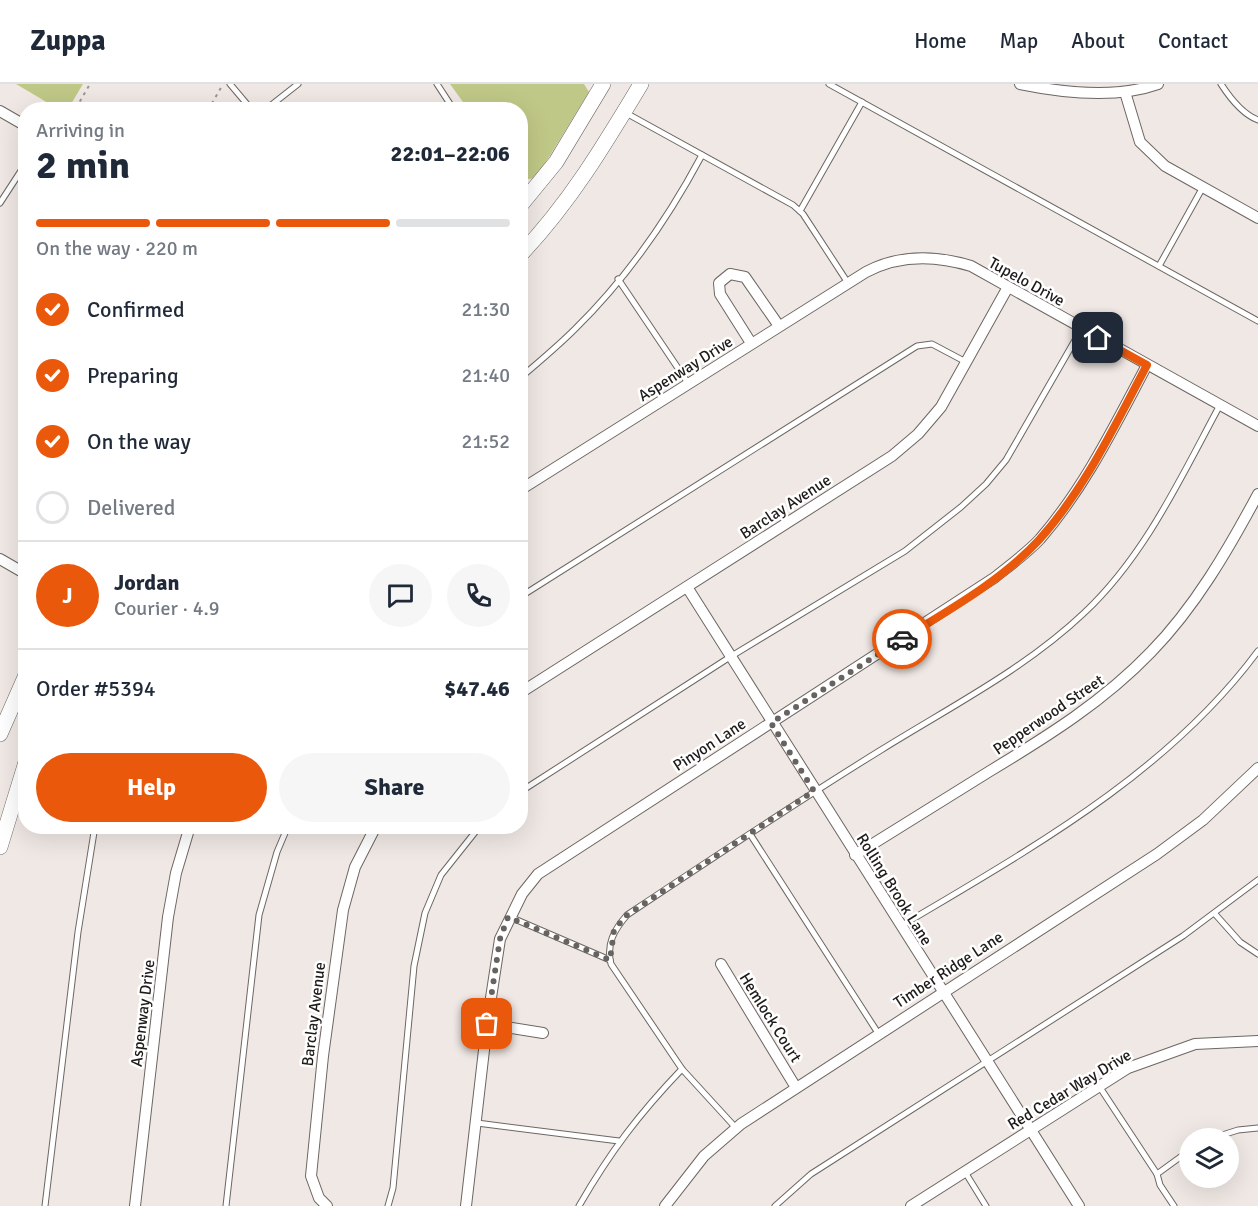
<!DOCTYPE html>
<html lang="en">
<head>
<meta charset="utf-8">
<style>
  :root { --surface:#fff; --page:#f6f6f7; --text:#1f2937; --muted:#747a83; --line:#e0e1e3; --accent:#ea580c }
  body { margin:0; font-family:Signika,sans-serif; background:var(--page); color:var(--text); height:100vh; display:flex; flex-direction:column; font-size:22px; white-space:nowrap }
  * { box-sizing:border-box; margin:0 }
  p { font-size:20px; color:var(--muted) }
  .icon { flex:none; width:33px; height:33px; fill:none; stroke:currentColor; stroke-width:2; stroke-linecap:round; stroke-linejoin:round }
  .map { position:relative; flex:1; overflow:hidden }
  .drawer { position:absolute; left:18px; top:18px; width:510px; height:732px; display:flex; flex-direction:column; background:var(--surface); border-radius:24px; box-shadow:0 6px 24px #0002 }
  .drawer>* { flex:none }
  .buttons { position:absolute; left:1179px; top:1044px; display:grid; gap:12px }
  .buttons a { display:grid; place-items:center; width:60px; height:60px; border-radius:50%; background:var(--surface); box-shadow:0 6px 24px #0002; font-size:30px }
  .pin { position:absolute; display:grid; place-items:center; width:51px; height:51px; color:#fff; margin:-26px; border-radius:12px; box-shadow:0 3px 9px #0006 }
  .courier { position:absolute; display:grid; place-items:center; width:60px; height:60px; margin:-30px; border:4px solid #ea580c; border-radius:50%; background:#fff; color:#222; box-shadow:0 2px 8px #0007 }
  .head em { font-style:normal; font-weight:800 }
  .head div { display:flex; flex-direction:column-reverse }
  .head { display:flex; align-items:center; justify-content:space-between; height:102px; padding:0 18px }
  h1 { font-size:39px; font-weight:800; line-height:45px }
  .bar { display:grid; grid-template-columns:repeat(4,1fr); gap:9px 6px; align-content:center; height:72px; padding:0 18px }
  .bar i { height:8px; border-radius:4px; background:var(--line) }
  .bar .on { background:var(--accent) }
  .bar p { grid-column:span 4 }
  .line { display:flex; align-items:center; gap:15px; padding:0 18px; border-top:2px solid var(--line) }
  .line div { flex:1 }
  .round { display:grid; place-items:center; flex:none; width:63px; height:63px; border-radius:32px; background:var(--page) }
  ol { padding:0 18px; list-style:none }
  li { display:flex; align-items:center; gap:18px; height:66px }
  li p { margin-inline-start:auto }
  li .icon { padding:6px; border-radius:50%; background:var(--accent); color:#fff; stroke-width:4 }
  li:last-child { color:var(--muted) }
  li i { width:33px; height:33px; border:3px solid var(--line); border-radius:50% }
  .button { display:flex; gap:12px; margin-top:auto; padding:12px 18px }
  .button a { flex:1; height:69px; border-radius:36px; background:var(--accent); color:#fff; font-size:24px; font-weight:800; line-height:69px; text-align:center }
  .button a+a { background:var(--page); color:var(--text) }
  header { display:flex; align-items:center; gap:36px; box-sizing:border-box; height:84px; padding:0 30px; background:var(--surface); border-bottom:2px solid var(--line) }
  header strong { font-size:28px }
  nav { display:flex; gap:33px; margin-inline-start:auto; font-size:21px }
  .map>svg:first-child { display:block }
  .green { fill:#c0c887 }
  .lines { fill:none; stroke-linecap:round; stroke-linejoin:round }
  .lane-casing { stroke:#6d6662; stroke-width:7 }
  .street-casing { stroke:#6d6662; stroke-width:12 }
  .secondary-casing { stroke:#6d6662; stroke-width:16 }
  .path { stroke:#9b9591; stroke-width:2; stroke-dasharray:3 4.5; stroke-linecap:butt }
  .lane { stroke:#fff; stroke-width:5 }
  .street { stroke:#fff; stroke-width:10 }
  .secondary { stroke:#fff; stroke-width:15 }
  .done { stroke:#686360; stroke-width:6; stroke-dasharray:0 10.8 }
  .route { stroke:#ea580c; stroke-width:8 }
  .labels { text-anchor:middle; stroke-width:5; stroke-linejoin:round; paint-order:stroke }
  .street-label { font-size:16px; fill:#1e1b19; stroke:#fff }
</style>
</head>
<body>
<header>
<strong>Zuppa</strong>
<nav><a>Home</a><a>Map</a><a>About</a><a>Contact</a></nav>
</header>
<div class="map">
<svg width="1258" height="1122" viewBox="0 0 1258 1122">
  <rect width="100%" height="100%" fill="#f0e8e4"/>
  <g class="green">
    <path d="M16,0H83L68,25L60,26Z"/>
    <path d="M450,0H584L589,8L536,94L521,96L520,26L468,25Z"/>
  </g>
  <g class="lines">
    <defs>
      <g id="lane">
        <path d="M230,0L252,26"/>
        <path d="M437,0L454,26"/>
        <path d="M829,0L1258,237"/>
        <path d="M1221,0C1230,14 1242,30 1258,36"/>
        <path d="M265,26L298,0"/>
        <path d="M626,29L793,121L803,130L848,199"/>
        <path d="M0,119L26,79"/>
        <path d="M800,127L862,18"/>
        <path d="M1159,182L1203,103"/>
        <path d="M618,195L688,299"/>
        <path d="M520,294C539,278 558,262 575,245C626,195 669,133 702,71"/>
        <path d="M520,513L917,262L932,260L966,278"/>
        <path d="M520,708L730,573L905,467L961,423L986,400L1006,376L1082,244"/>
        <path d="M750,750L878,949"/>
        <path d="M1215,830L1240,858L1258,870"/>
        <path d="M510,833L610,876"/>
        <path d="M901,842C1030,765 1167,690 1258,567"/>
        <path d="M1099,1002L1157,1090L1190,1066"/>
        <path d="M477,1039L619,1057"/>
        <path d="M736,1044L682,985L611,880C606,860 614,846 627,831C711,775 795,719 881,666C950,623 1025,585 1084,529C1145,472 1181,393 1220,321"/>
        <path d="M1213,1054L1238,1046L1258,1044"/>
        <path d="M965,1088L986,1122"/>
        <path d="M1157,1090L1160,1101L1174,1122"/>
        <path d="M45,1122L78,848L95,742"/>
        <path d="M226,1122L259,831L277,768L288,742"/>
        <path d="M388,1122L393,1104L414,882L425,829L441,791L480,742"/>
        <path d="M579,1122C610,1068 639,1030 682,985"/>
        <path d="M775,1122L811,1090L1183,852L1258,796"/>
      </g>
      <g id="street">
        <path d="M1020,0C1064,9 1116,15 1158,0"/>
        <path d="M1125,8L1140,58L1165,82L1258,134"/>
        <path d="M0,27L26,42"/>
        <path d="M751,259L720,210L719,199L730,190L745,193L779,242"/>
        <path d="M520,406L866,188C900,170 935,171 971,182L1258,342"/>
        <path d="M0,475L26,490"/>
        <path d="M687,503L1079,1122"/>
        <path d="M520,609L892,372L918,350L941,323L1008,203"/>
        <path d="M855,771C900,743 945,715 990,687C1048,652 1104,617 1151,568C1195,523 1228,466 1258,410"/>
        <path d="M721,880L795,1002"/>
        <path d="M487,940L543,949"/>
        <path d="M135,1122L168,833L176,789L190,742"/>
        <path d="M327,1122L319,1114L311,1092L323,972L343,826L355,783L376,742"/>
        <path d="M466,1122L487,940L500,855L522,810L538,790L994,494C1009,482 1027,469 1040,455C1085,403 1115,341 1147,281"/>
        <path d="M665,1122L704,1072L741,1040L1157,770L1203,736L1258,684"/>
        <path d="M911,1122L1128,984L1195,960L1258,957"/>
      </g>
      <g id="secondary">
        <path d="M520,122L556,78L603,0"/>
        <path d="M520,171C569,120 605,60 641,0"/>
        <path d="M0,650L26,591"/>
        <path d="M0,763L26,678"/>
      </g>
    </defs>
    <use href="#lane" class="lane-casing"/>
    <use href="#street" class="street-casing"/>
    <use href="#secondary" class="secondary-casing"/>
    <g class="path">
      <path d="M76,24L90,0"/>
      <path d="M208,26L222,2"/>
    </g>
    <use href="#lane" class="lane"/>
    <use href="#street" class="street"/>
    <use href="#secondary" class="secondary"/>
  </g>
  <g class="lines">
    <path class="done" d="M487,940L500,855L508,833L610,876L614,846L627,831L814,707L771,639L902,555"/>
    <path class="route" d="M902,555C949,526 1001,497 1039,456C1085,405 1115,341 1147,281L1098,254"/>
  </g>
  <g class="labels">
    <g class="street-label">
      <text transform="translate(1027 197) rotate(29)" y="6">Tupelo Drive</text>
      <text transform="translate(685 284) rotate(-32)" y="6">Aspenway Drive</text>
      <text transform="translate(785 422) rotate(-33)" y="6">Barclay Avenue</text>
      <text transform="translate(1048 630) rotate(-34)" y="6">Pepperwood Street</text>
      <text transform="translate(709 660) rotate(-33)" y="6">Pinyon Lane</text>
      <text transform="translate(895 805) rotate(58)" y="6">Rolling Brook Lane</text>
      <text transform="translate(948 885) rotate(-33)" y="6">Timber Ridge Lane</text>
      <text transform="translate(142 929) rotate(-83)" y="6">Aspenway Drive</text>
      <text transform="translate(313 930) rotate(-83)" y="6">Barclay Avenue</text>
      <text transform="translate(771 933) rotate(58)" y="6">Hemlock Court</text>
      <text transform="translate(1069 1005) rotate(-31)" y="6">Red Cedar Way Drive</text>
    </g>
  </g>
</svg>
<div class="buttons">
<a><svg class="icon" aria-label="layers" viewBox="0 0 24 24"><path d="M12 4l9 5-9 5-9-5zM3 14l9 5 9-5"/></svg></a>
</div>
<div class="pin" style="left:487px;top:940px;background:#ea580c"><svg class="icon" aria-label="bag" viewBox="0 0 24 24"><path d="M5 8h14l-1 12H6zM9 8a3 3 0 0 1 6 0"/></svg></div>
<div class="pin" style="left:1098px;top:254px;background:#1f2937"><svg class="icon" aria-label="home" viewBox="0 0 24 24"><path d="M3 11l9-7 9 7M6 9v11h12V9"/></svg></div>
<div class="courier" style="left:902px;top:555px"><svg class="icon" aria-label="car" viewBox="0 0 24 24"><path d="M5 17H2v-5l4-1 3-4h7l3 4 3 1v5h-3M9 17h6M6 11h13"/><circle cx="7" cy="17" r="2"/><circle cx="17" cy="17" r="2"/></svg></div>
<section class="drawer">
<div class="head"><div><h1>2 min</h1><p>Arriving in</p></div><em>22:01–22:06</em></div>
<div class="bar"><i class="on"></i><i class="on"></i><i class="on"></i><i></i><p>On the way · 220 m</p></div>
<ol>
<li><svg class="icon" aria-label="check" viewBox="0 0 24 24"><path d="M5 12l5 5 9-10"/></svg>Confirmed<p>21:30</p></li>
<li><svg class="icon" aria-label="check" viewBox="0 0 24 24"><path d="M5 12l5 5 9-10"/></svg>Preparing<p>21:40</p></li>
<li><svg class="icon" aria-label="check" viewBox="0 0 24 24"><path d="M5 12l5 5 9-10"/></svg>On the way<p>21:52</p></li>
<li><i></i>Delivered</li>
</ol>
<div class="line" style="height:108px"><b class="round" style="background:var(--accent);color:#fff">J</b><div><b>Jordan</b><p>Courier · 4.9</p></div><a class="round"><svg class="icon" aria-label="chat" viewBox="0 0 24 24"><path d="M4 5h16v11H9l-5 4z"/></svg></a><a class="round"><svg class="icon" aria-label="phone" viewBox="0 0 24 24"><path d="M5 4h4l2 5-3 2q2 4 5 5l2-3 5 2v4C11 20 4 13 5 4z"/></svg></a></div>
<div class="line" style="height:78px"><div>Order #5394</div><b>$47.46</b></div>
<div class="button"><a>Help</a><a>Share</a></div>
</section>
</div>
</body>
</html>
